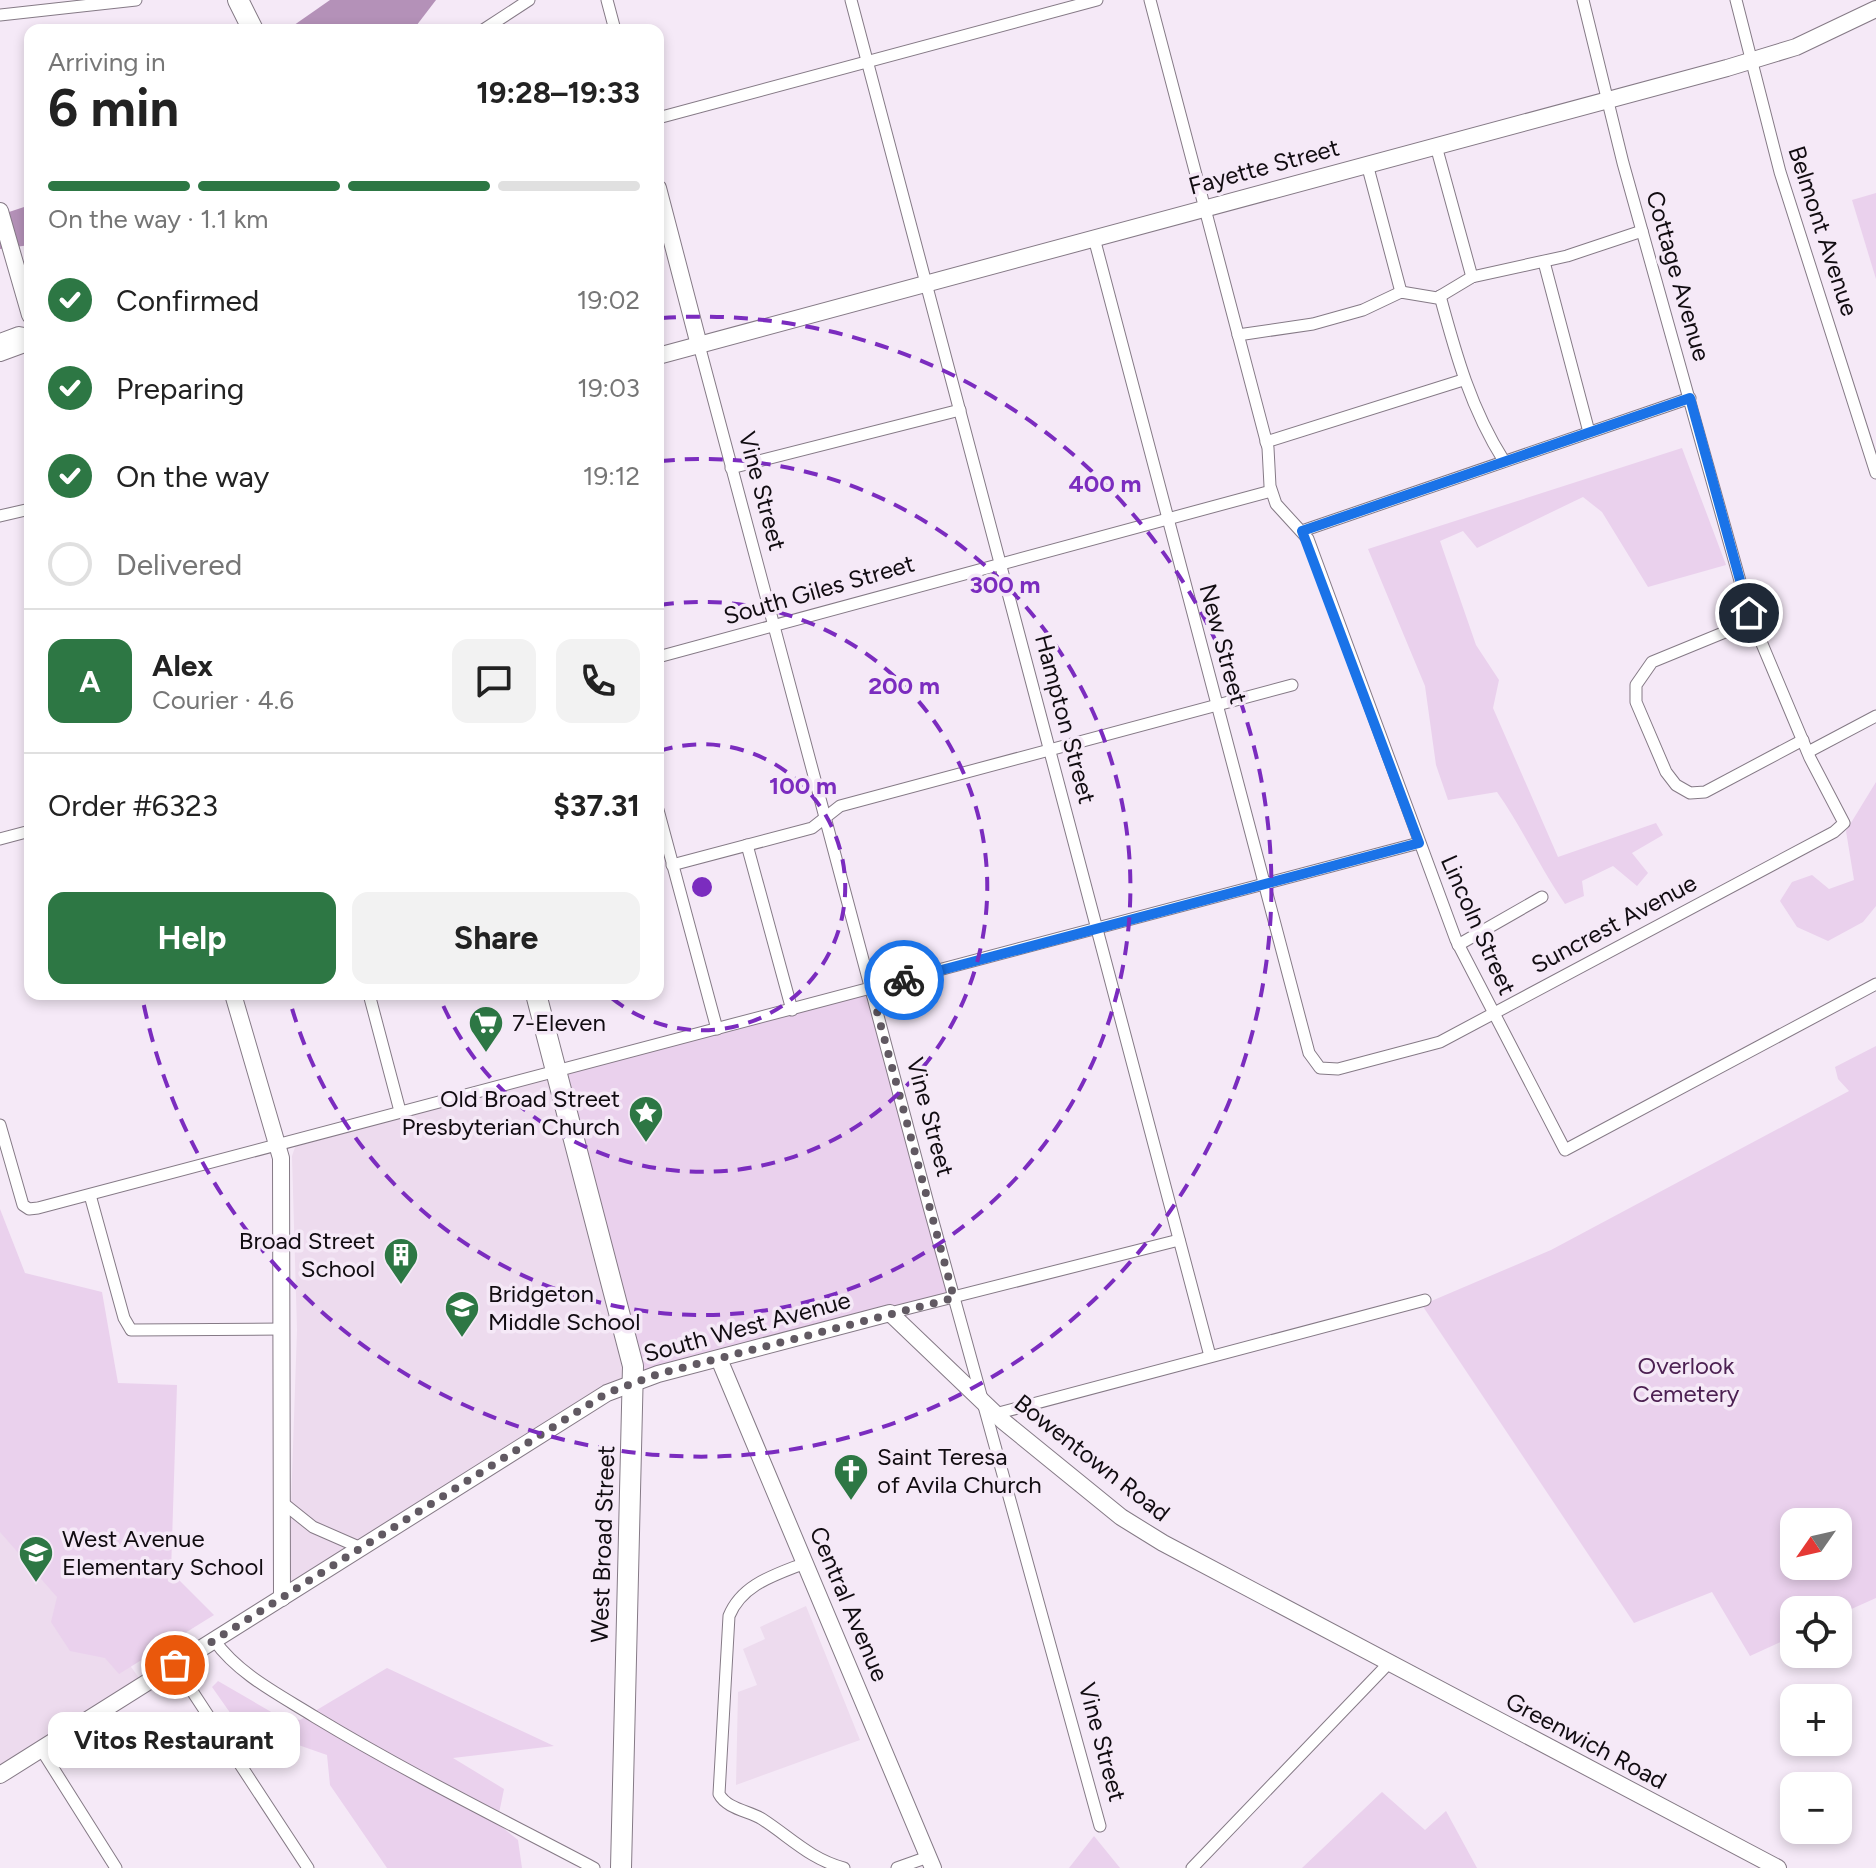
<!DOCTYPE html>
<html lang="en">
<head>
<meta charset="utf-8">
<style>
  :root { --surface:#fff; --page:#f2f2f2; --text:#222; --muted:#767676; --line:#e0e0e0; --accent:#2d7744 }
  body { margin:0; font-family:Figtree,sans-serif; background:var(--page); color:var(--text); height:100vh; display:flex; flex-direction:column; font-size:30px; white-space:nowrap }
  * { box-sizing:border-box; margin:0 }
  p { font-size:26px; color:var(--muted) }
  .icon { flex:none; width:44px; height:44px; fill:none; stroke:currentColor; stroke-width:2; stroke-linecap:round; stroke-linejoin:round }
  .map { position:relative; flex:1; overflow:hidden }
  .details { position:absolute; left:24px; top:24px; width:640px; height:976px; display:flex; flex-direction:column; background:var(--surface); border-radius:16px; box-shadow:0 4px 12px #0003 }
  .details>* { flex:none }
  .needle { width:52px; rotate:236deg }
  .fabs { position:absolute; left:1780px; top:1508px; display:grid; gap:16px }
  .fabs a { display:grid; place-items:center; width:72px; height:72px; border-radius:16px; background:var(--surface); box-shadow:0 4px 12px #0003; font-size:40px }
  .pin { position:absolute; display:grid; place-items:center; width:68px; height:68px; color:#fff; margin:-34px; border:4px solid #fff; border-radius:50%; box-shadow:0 2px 8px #0007 }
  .courier { position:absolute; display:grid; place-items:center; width:80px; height:80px; margin:-40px; border:6px solid #1a73e8; border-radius:50%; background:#fff; color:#222; box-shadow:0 2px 10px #0007 }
  .bubble { position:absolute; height:56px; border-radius:16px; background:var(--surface); box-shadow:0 4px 12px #0003; font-size:26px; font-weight:700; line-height:56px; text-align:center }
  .headline em { font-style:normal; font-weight:700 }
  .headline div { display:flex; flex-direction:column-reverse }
  .headline { display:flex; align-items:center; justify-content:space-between; height:136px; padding:0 24px }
  h1 { font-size:52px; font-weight:700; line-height:60px }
  .bar { display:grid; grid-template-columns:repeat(4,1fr); gap:12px 8px; align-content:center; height:96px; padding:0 24px }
  .bar i { height:10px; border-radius:6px; background:var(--line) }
  .bar .selected { background:var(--accent) }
  .bar p { grid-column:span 4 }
  .line { display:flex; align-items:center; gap:20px; padding:0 24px; border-top:2px solid var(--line) }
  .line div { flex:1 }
  .round { display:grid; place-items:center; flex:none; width:84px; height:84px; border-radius:16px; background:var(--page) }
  ol { padding:0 24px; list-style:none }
  li { display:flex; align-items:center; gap:24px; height:88px }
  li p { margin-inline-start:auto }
  li .icon { padding:8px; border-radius:50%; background:var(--accent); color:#fff; stroke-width:4 }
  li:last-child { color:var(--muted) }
  li i { width:44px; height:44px; border:4px solid var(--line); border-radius:50% }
  .action { display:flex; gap:16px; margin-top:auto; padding:16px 24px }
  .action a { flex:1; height:92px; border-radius:16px; background:var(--accent); color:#fff; font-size:32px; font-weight:700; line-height:92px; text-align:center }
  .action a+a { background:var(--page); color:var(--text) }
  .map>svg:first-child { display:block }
  .built { fill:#eddbee }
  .green { fill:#ead1ed; fill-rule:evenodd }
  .water { fill:#b491b8 }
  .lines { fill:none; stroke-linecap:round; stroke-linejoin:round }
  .street-casing { stroke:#857a86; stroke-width:13 }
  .secondary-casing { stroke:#857a86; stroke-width:18 }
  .highway-casing { stroke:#857a86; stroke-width:22 }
  .street { stroke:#fff; stroke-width:11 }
  .secondary { stroke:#fff; stroke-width:16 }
  .highway { stroke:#fff; stroke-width:20 }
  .done { stroke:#615962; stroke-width:8; stroke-dasharray:0 14.4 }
  .route { stroke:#1a73e8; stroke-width:10 }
  .ring { fill:none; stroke:#7b2cbf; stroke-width:4; stroke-dasharray:14 10 }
  .labels { text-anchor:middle; stroke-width:7; stroke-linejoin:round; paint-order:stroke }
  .street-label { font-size:24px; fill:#110c11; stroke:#f5e9f7 }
  .poi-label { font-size:24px; fill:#110c11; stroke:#f5e9f7; text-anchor:start }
  .park-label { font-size:24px; fill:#4c2052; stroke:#f5e9f7 }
  .centre { fill:#7b2cbf; stroke:#f5e9f7; stroke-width:4 }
  .ring-label { font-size:24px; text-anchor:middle; font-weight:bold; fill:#7b2cbf; stroke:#f5e9f7; stroke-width:7; stroke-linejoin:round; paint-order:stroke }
</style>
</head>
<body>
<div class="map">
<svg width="1876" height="1868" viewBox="0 0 1876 1868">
  <rect width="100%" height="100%" fill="#f5e9f7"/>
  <g class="built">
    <path d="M557,1071L634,1382L282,1598L290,1535L297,1330L292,1156L295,1147Z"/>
    <path d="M0,1484L144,1685L0,1775Z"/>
    <path d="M806,1606L860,1740L736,1785L738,1692L757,1685L743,1649L765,1639L760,1627Z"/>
  </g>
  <g class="green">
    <path d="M1876,193V279L1852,200Z"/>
    <path d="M1682,448L1726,565L1648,587L1602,512L1583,497L1477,548L1463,531L1440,541L1476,645L1499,680L1493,708L1558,857L1656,823L1663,835L1632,853L1648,873L1637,886L1613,866L1582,881L1584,896L1565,904C1540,868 1523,829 1497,792L1448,800L1436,765L1425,686L1368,549Z"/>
    <path d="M1876,782V906L1863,922L1828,941L1797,927L1780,901L1792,882L1812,875L1829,889L1854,880L1846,831Z"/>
    <path d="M871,989L954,1298L634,1382L557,1071Z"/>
    <path d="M1876,1046V1598L1838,1615V1610H1794V1636L1750,1656L1712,1592L1634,1623L1422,1305L1551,1250L1849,1091L1838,1079L1835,1067ZM1794,1522H1838V1566H1794Z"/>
    <path d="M0,1209L25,1273L102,1292L118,1383L177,1385L171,1572L214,1615L119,1674L105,1658L70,1651L51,1622L57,1597L0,1532Z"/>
    <path d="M387,1668L554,1746L453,1758L504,1789L497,1823L518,1840L522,1868H387L330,1785L327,1755L238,1724L212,1687L218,1681L273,1713L300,1720Z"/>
    <path d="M1382,1792L1425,1830L1446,1811L1477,1868H1302Z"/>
    <path d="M1094,1836L1120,1868H1069Z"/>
  </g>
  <g class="water">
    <path d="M330,0H436L413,30H287Z"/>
    <path d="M30,205V245L0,249V215Z"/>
  </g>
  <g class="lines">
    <defs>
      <g id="street">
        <path d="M607,0L615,30"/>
        <path d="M851,0L1210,1356"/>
        <path d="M1150,0L1268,448L1270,486L1276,504L1308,539L1456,940L1565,1150L1876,984"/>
        <path d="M1736,0L1780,172L1876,473"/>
        <path d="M0,15L136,0"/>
        <path d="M483,30L529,0"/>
        <path d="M658,118L1097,0"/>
        <path d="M1436,146L1472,277"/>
        <path d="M1367,164L1401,292"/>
        <path d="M1094,238L1309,1053L1320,1068L1338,1069L1440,1042L1834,832L1844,823L1810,758L1749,613L1623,163L1583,0"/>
        <path d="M1544,262L1589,432"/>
        <path d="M1440,296C1456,355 1471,409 1504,461"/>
        <path d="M1238,335L1313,324L1363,310L1401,292L1437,298L1472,277L1567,256L1642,231"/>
        <path d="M699,345L929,1207L1100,1826"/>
        <path d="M1266,442L1463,380"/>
        <path d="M731,468L960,410"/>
        <path d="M0,516L30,509"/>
        <path d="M1302,531L1690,398"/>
        <path d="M1752,621L1652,662L1636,685V702L1666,772L1676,785L1690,793L1705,792L1803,740"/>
        <path d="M658,657L1271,491"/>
        <path d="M1808,752L1876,716"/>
        <path d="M658,810L717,1029"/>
        <path d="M0,839L30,831"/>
        <path d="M747,845L792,1010"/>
        <path d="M672,865L812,828L840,806L1292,685"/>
        <path d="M1458,945L1542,897"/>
        <path d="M369,994L400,1111"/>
        <path d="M0,1125L23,1205L29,1209L38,1208L1419,843"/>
        <path d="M90,1195L124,1318L131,1330L283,1329"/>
        <path d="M890,1313L1179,1240"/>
        <path d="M995,1414L1425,1300"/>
        <path d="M283,1503L313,1527L361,1548"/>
        <path d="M805,1563C775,1575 742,1584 729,1616L719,1794C727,1809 749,1811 762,1819C790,1837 810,1859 844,1868"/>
        <path d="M214,1640C239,1675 280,1695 315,1717C406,1772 501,1819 594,1868"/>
        <path d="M175,1665L308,1868"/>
        <path d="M41,1749L116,1868"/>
        <path d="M897,1868L928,1857"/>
        <path d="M1192,1868L1388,1664"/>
      </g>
      <g id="secondary">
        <path d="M658,188L699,345"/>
        <path d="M0,211L30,315"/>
        <path d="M0,342L19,335L30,337"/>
        <path d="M0,353L30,342"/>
        <path d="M658,356L1727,68L1796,47L1876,9"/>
        <path d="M233,994L281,1158L282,1598"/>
        <path d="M719,1359L933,1868"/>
        <path d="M0,1775L607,1393L658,1374L890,1313L1003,1421L1121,1517L1163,1543L1778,1868"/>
      </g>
      <g id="highway">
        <path d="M238,0L253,30"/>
        <path d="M536,994L633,1366L621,1868"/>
      </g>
    </defs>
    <use href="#street" class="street-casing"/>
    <use href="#secondary" class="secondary-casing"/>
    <use href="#highway" class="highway-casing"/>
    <use href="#street" class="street"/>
    <use href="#secondary" class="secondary"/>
    <use href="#highway" class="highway"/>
  </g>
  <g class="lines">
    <path class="done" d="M175,1665L607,1393L658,1374L954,1298L871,989L904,980"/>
    <path class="route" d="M904,980L1419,843L1302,531L1690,398L1749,613"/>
  </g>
  <g class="ring">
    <path d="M659 751A143 143 0 1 1 607 994"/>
    <path d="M660 605A285 285 0 1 1 439 996"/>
    <path d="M661 461A428 428 0 1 1 288 994"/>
    <path d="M662 318A570 570 0 1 1 142 996"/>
  </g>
  <defs>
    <symbol id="supermarket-pin" viewBox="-11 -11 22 30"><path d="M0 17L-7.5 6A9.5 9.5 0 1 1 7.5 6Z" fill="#2d7744" stroke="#f5e9f7"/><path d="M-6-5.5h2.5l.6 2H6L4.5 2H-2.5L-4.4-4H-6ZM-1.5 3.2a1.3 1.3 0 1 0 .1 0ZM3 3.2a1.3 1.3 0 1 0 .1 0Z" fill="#fff"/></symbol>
    <symbol id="sight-pin" viewBox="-11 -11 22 30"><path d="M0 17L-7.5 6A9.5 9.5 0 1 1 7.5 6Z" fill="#2d7744" stroke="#f5e9f7"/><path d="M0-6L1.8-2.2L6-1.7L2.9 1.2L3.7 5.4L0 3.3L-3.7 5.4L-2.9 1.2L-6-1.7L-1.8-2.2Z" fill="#fff"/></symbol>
    <symbol id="building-pin" viewBox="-11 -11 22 30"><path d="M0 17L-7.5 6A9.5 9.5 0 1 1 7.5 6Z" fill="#2d7744" stroke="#f5e9f7"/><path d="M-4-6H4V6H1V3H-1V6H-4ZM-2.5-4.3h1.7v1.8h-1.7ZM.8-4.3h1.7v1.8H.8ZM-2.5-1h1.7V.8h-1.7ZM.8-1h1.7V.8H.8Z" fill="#fff"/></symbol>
    <symbol id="school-pin" viewBox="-11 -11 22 30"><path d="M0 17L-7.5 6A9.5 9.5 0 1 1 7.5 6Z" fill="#2d7744" stroke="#f5e9f7"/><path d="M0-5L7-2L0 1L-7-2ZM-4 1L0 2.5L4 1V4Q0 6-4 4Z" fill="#fff"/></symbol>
    <symbol id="church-pin" viewBox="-11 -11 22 30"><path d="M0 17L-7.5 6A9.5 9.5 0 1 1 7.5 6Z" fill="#2d7744" stroke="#f5e9f7"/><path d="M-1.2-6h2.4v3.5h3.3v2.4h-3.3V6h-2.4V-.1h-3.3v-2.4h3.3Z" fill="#fff"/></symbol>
  </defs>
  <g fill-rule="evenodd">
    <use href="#supermarket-pin" x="466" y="1003" width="40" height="54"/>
    <use href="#sight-pin" x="626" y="1093" width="40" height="54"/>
    <use href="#building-pin" x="381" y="1235" width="40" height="54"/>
    <use href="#school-pin" x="442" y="1288" width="40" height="54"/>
    <use href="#church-pin" x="831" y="1451" width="40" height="54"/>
    <use href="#school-pin" x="16" y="1533" width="40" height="54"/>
  </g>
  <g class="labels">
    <g class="street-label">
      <text transform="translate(1264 167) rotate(-15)" y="8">Fayette Street</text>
      <text transform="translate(1823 231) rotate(72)" y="8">Belmont Avenue</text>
      <text transform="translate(1678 276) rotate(74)" y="8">Cottage Avenue</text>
      <text transform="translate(762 491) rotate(75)" y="8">Vine Street</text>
      <text transform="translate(819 590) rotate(-16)" y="8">South Giles Street</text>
      <text transform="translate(1223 644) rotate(75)" y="8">New Street</text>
      <text transform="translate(1065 719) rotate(75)" y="8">Hampton Street</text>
      <text transform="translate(1614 924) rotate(-28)" y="8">Suncrest Avenue</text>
      <text transform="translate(1478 925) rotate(66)" y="8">Lincoln Street</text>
      <text transform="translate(930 1117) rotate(75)" y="8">Vine Street</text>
      <text transform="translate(747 1327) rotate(-15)" y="8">South West Avenue</text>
      <text transform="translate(1092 1458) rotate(38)" y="8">Bowentown Road</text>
      <text transform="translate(603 1544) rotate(-88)" y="8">West Broad Street</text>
      <text transform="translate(849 1604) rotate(67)" y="8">Central Avenue</text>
      <text transform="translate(1586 1741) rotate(28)" y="8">Greenwich Road</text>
      <text transform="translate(1102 1742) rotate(75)" y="8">Vine Street</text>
    </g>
    <g class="poi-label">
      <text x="512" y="1031">7-Eleven</text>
      <text x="620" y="1107" text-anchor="end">Old Broad Street<tspan x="620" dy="28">Presbyterian Church</tspan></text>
      <text x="375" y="1249" text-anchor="end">Broad Street<tspan x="375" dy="28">School</tspan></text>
      <text x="488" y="1302">Bridgeton<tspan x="488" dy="28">Middle School</tspan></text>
      <text x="877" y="1465">Saint Teresa<tspan x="877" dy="28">of Avila Church</tspan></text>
      <text x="62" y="1547">West Avenue<tspan x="62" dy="28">Elementary School</tspan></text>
    </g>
    <g class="park-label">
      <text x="1686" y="1374">Overlook<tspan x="1686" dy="28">Cemetery</tspan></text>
    </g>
  </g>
  <circle cx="702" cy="887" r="12" class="centre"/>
  <g class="ring-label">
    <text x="1105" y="492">400 m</text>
    <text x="1005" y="593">300 m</text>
    <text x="904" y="694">200 m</text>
    <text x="803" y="794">100 m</text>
  </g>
</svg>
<div class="fabs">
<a><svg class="needle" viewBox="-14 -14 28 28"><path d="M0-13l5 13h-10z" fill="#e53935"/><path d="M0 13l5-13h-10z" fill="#767676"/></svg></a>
<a><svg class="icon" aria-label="locate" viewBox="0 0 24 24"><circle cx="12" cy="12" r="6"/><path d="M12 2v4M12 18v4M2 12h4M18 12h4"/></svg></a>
<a>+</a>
<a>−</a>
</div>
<div class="pin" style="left:175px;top:1665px;background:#ea580c"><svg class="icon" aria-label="bag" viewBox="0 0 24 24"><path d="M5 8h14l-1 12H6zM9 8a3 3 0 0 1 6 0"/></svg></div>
<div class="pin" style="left:1749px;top:613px;background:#1f2937"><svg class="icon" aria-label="home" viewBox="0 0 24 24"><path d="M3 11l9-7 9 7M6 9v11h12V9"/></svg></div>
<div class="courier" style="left:904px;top:980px"><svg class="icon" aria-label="bike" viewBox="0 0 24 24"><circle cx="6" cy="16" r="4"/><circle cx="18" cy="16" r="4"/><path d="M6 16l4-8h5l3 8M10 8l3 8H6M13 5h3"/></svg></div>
<div class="bubble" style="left:48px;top:1712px;width:252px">Vitos Restaurant</div>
<section class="details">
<div class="headline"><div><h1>6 min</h1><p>Arriving in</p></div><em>19:28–19:33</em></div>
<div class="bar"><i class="selected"></i><i class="selected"></i><i class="selected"></i><i></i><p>On the way · 1.1 km</p></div>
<ol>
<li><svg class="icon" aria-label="check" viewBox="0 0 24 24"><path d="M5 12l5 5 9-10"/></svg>Confirmed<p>19:02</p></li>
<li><svg class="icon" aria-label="check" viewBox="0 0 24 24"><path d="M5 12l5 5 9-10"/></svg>Preparing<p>19:03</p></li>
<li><svg class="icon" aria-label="check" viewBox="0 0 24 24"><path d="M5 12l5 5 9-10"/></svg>On the way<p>19:12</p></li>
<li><i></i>Delivered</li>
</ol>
<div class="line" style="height:144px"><b class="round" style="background:var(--accent);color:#fff">A</b><div><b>Alex</b><p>Courier · 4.6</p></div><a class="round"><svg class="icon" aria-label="chat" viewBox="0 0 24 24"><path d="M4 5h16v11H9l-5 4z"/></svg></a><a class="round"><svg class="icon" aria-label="phone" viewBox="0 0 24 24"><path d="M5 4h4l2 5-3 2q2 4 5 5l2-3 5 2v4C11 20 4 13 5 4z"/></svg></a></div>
<div class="line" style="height:104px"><div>Order #6323</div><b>$37.31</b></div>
<div class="action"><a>Help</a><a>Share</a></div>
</section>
</div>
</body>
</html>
